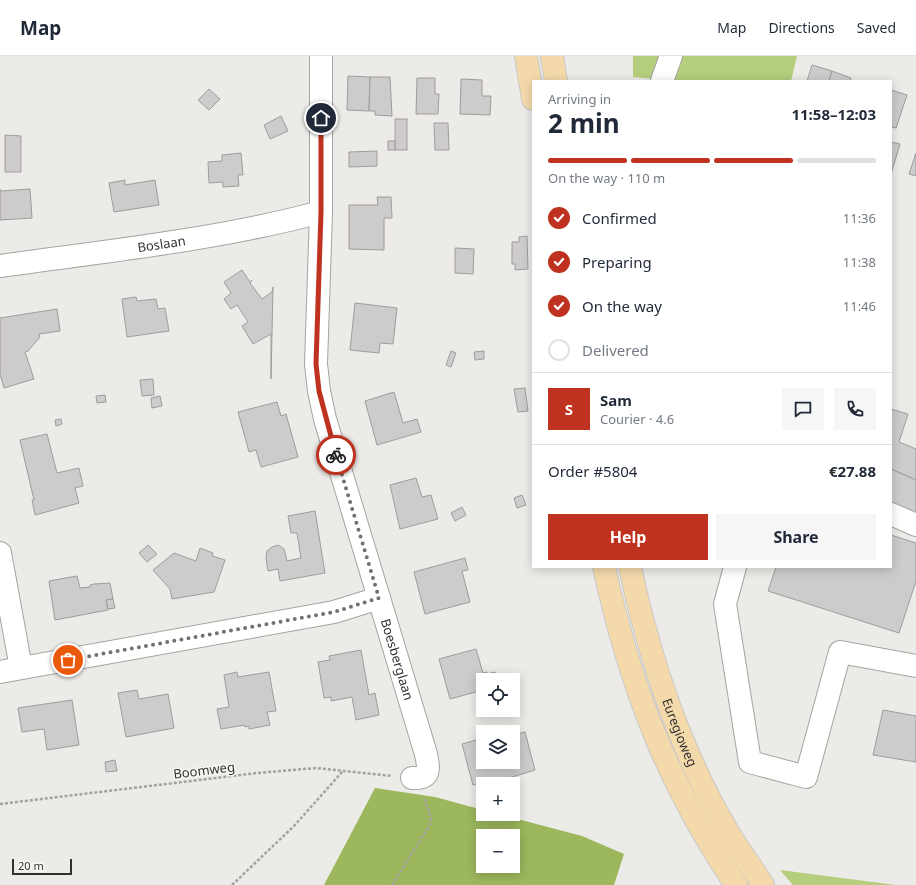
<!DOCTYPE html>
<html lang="en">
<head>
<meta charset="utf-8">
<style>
  :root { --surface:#fff; --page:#f6f6f7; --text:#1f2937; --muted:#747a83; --line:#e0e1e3; --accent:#be321f }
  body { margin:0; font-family:"Noto Sans",sans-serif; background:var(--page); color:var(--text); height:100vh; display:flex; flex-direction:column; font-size:15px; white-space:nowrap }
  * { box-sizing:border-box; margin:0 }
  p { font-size:13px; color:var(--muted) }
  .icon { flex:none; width:22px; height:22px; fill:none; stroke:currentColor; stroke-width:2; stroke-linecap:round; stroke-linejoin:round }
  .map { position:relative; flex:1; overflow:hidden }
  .side { position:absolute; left:532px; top:24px; width:360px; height:488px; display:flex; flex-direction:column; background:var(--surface); border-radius:0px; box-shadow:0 2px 10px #0003 }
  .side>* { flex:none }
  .fabs { position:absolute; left:476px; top:617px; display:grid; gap:8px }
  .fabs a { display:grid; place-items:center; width:44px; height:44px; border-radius:0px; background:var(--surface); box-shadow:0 2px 10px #0003; font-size:20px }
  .scale { position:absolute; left:12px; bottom:10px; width:60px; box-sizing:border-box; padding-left:4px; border:2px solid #313130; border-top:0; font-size:11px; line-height:14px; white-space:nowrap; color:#313130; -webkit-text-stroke:3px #f9f8f4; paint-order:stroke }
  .pin { position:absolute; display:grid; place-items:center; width:34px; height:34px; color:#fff; margin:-17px; border:2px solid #fff; border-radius:50%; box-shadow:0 1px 4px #0007 }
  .courier { position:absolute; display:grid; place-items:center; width:40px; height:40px; margin:-20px; border:3px solid #be321f; border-radius:50%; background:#fff; color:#222; box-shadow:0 1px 5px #0007 }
  .summary em { font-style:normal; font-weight:700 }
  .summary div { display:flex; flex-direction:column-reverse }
  .summary { display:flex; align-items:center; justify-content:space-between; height:68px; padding:0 16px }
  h1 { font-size:26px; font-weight:700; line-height:30px }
  .bar { display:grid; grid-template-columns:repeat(4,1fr); gap:6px 4px; align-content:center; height:48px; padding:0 16px }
  .bar i { height:5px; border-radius:3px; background:var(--line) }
  .bar .active { background:var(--accent) }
  .bar p { grid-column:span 4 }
  .line { display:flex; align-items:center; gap:10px; padding:0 16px; border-top:1px solid var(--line) }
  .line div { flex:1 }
  .round { display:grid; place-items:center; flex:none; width:42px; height:42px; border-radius:0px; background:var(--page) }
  ol { padding:0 16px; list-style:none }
  li { display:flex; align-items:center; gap:12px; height:44px }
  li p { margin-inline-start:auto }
  li .icon { padding:4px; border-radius:50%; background:var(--accent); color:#fff; stroke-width:4 }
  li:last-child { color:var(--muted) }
  li i { width:22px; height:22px; border:2px solid var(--line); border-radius:50% }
  .cta { display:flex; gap:8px; margin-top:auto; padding:8px 16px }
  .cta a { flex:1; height:46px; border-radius:0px; background:var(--accent); color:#fff; font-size:16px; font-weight:700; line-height:46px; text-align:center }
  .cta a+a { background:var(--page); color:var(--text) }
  header { display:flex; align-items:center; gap:24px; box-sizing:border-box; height:56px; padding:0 20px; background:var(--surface); border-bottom:1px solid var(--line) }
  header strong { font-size:19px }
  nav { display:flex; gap:22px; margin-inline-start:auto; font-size:14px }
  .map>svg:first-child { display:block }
  .green { fill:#b5ce7d }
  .forest { fill:#9cb75c; fill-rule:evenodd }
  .building { fill:#cecbcd; stroke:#9f9c9e }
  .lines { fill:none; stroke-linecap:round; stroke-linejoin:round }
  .minor-casing { stroke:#a5a4a1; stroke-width:24 }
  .major-casing { stroke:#c9c9c9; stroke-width:24 }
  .path { stroke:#a3a29f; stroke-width:2.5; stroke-dasharray:3 2; stroke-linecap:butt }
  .minor { stroke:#fff; stroke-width:22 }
  .major { stroke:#f4d9ab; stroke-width:22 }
  .done { stroke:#727270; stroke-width:4; stroke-dasharray:0 7.2 }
  .route { stroke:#be321f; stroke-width:5 }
  .labels { text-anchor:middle; stroke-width:3; stroke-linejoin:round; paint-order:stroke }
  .street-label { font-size:13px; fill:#313130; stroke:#f9f8f4 }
</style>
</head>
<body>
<header>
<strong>Map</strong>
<nav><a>Map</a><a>Directions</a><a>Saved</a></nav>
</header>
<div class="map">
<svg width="916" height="829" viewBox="0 0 916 829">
  <rect width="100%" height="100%" fill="#ecebe7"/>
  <g class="green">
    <path d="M633,0H661L655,23L633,21Z"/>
    <path d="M675,0H797L791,25H664Z"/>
    <path d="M780,814L896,829H793Z"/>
  </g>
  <path class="forest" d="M375,732L435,741L483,754V758H499L582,780L624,798L614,829H324ZM483,780H513V810H483Z"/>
  <g class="building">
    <path d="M812,9L832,15L829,25H807Z"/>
    <path d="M832,15L851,22L850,25H829Z"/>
    <path d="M348,20L370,21L369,55L347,54Z"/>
    <path d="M370,21H390L392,60L375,59V55H369Z"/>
    <path d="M417,22H435V38H439L438,58H416Z"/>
    <path d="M461,23L482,24V40H491L490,59L460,58Z"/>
    <path d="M209,33L220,43L209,54L198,44Z"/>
    <path d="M891,34L907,39L896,72L891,71Z"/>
    <path d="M281,60L288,75L270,83L264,69Z"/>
    <rect x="395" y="63" width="12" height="31"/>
    <path d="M434,67H448L449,94H435Z"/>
    <path d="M5,79L21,80V116H5Z"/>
    <rect x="388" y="85" width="7" height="9"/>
    <path d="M891,86L900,88L891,118Z"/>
    <path d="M377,95V110L349,111V96Z"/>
    <path d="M241,97L243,119H238L239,130L223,131V126L209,127L208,106L222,105V99Z"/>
    <path d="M916,97V120L909,118Z"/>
    <path d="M125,124V129L155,124L159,149L114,156L109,127Z"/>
    <path d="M0,133V135L30,133L32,162L0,164Z"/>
    <path d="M377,141H391L392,162H384V194L349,193V149H378Z"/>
    <path d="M527,180L528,213L515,214V208H512V186H519V181Z"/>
    <path d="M455,192L474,193L473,218L455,217Z"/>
    <path d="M242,214L250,226L252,224L250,227L262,243L272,236L273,231L271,323V278L253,288L242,270L248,266L237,249L231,253L224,243L231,237L224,226Z"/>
    <path d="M136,241L137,245L156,243L158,253L165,252L169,275L127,281L122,243Z"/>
    <path d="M355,247L397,252L393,288L380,287L379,297L350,294Z"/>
    <path d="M57,253L60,275L39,278L40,281L28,295L25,296L34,323L4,332L0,318V262Z"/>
    <path d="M451,295L456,297L451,311L446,309Z"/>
    <path d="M484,295V303L475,304L474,296Z"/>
    <path d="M153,323L154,339L142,340L140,324Z"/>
    <path d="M525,332L528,355L518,356L514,333Z"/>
    <path d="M394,336L403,367L417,363L421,376L377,389L365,345Z"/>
    <path d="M105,339L106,346L97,347L96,340Z"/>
    <path d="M160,340L162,350L152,352L151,342Z"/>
    <path d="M277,346L281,360L286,358L298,401L261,411L256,394L249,396L238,356Z"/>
    <path d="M891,353L908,358L899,386L916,393V424L891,413Z"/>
    <path d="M61,363L62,368L56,370L55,364Z"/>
    <path d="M47,378L57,417L79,412L83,430L75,432L79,447L35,459L32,444H34L20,384Z"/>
    <path d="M891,413L916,424V458L891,446Z"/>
    <path d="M416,422L422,441L431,439L438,463L400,473L390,429Z"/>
    <path d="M522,439L526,449L517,452L514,442Z"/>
    <path d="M462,451L466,459L455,465L451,457Z"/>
    <path d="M315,455L325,517L280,525L278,513L268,515L266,502L267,495L272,491L278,489L284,493L287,505L301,502L297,477H291L288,460Z"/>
    <path d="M891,479L916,487V525L899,577L768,535L776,511H891Z"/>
    <path d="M148,489L157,498L147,506L139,497Z"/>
    <path d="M200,492L213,497L212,500L225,504L214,536L172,543L170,533L153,514L174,497L196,505Z"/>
    <path d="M465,502L468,514L462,515L470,546L425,558L414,516Z"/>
    <path d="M77,520L80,532L90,531V529L94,528L110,527L113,543L106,544L108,554L55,564L49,525Z"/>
    <path d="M113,543L115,552L108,553L106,544Z"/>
    <path d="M476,593L483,617L487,616V618L495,616L498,624H483V634L450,643L439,603Z"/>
    <path d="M361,594L369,639L375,637L379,659L356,664L352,641L331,645V641L324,642L318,606L330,604L329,600Z"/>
    <path d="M237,616L238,621L269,616L276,655L267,656L270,669L249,673V670L245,671V669L221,673L217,653L229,651L224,619Z"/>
    <path d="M137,634L139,643L168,638L174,672L126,681L118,637Z"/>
    <path d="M72,644L79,689L47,694L44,673L22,676L18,652Z"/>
    <path d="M883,654L916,660V706L873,699Z"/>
    <path d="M525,676L535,714L489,728H484L483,726L473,729L462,688L483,682V706H513V679Z"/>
    <path d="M115,704L117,715L106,716L105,706Z"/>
  </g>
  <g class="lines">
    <defs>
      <g id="minor">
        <path id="s1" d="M321,0V156L316,308L319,335L325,363L426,698C429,713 431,723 412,722"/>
        <path d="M662,25L671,0"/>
        <path id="s2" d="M0,210C107,195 216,184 321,156"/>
        <path d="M891,458L916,469"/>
        <path d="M0,497L21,612"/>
        <path d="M735,511L725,548L750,706L806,721L840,596L916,610"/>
        <path d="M0,616L334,556L379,542"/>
      </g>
      <g id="major">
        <path d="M526,0L533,43"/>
        <path d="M552,0L556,25"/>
        <path d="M604,511C630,630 667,727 736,829"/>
        <path id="s3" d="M630,511C650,605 681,698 731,781C741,797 753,813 763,829"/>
      </g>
    </defs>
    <use href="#minor" class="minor-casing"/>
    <use href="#major" class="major-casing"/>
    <g class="path">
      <path d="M0,748L257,717L316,712L392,720"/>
      <path d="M232,829L294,770L343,715"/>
      <path d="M392,829L429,770L431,762L424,742"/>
    </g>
    <use href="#minor" class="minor"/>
    <use href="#major" class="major"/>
  </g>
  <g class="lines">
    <path class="done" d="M68,604L334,556L379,542L336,399"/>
    <path class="route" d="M321,62V156L316,308L319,335L336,399"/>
  </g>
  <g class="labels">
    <g class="street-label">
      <text dy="5" stroke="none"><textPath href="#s2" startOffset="163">Boslaan</textPath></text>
      <text dy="5" stroke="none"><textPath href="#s1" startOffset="615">Boesberglaan</textPath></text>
      <text dy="5" stroke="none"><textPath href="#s3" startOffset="173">Euregioweg</textPath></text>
      <text transform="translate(204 714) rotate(-7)" y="5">Boomweg</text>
    </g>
  </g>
</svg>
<div class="fabs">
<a><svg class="icon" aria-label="locate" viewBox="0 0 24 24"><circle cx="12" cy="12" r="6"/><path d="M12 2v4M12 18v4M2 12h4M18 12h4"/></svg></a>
<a><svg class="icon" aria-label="layers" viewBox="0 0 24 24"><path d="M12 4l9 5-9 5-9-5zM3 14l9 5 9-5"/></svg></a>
<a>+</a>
<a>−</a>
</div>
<div class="scale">20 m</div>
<div class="pin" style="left:68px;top:604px;background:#ea580c"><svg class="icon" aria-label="bag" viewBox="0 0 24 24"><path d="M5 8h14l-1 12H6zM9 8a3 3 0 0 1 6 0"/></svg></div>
<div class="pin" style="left:321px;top:62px;background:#1f2937"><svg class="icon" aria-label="home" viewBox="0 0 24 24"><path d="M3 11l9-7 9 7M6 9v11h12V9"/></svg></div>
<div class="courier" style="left:336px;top:399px"><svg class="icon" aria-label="bike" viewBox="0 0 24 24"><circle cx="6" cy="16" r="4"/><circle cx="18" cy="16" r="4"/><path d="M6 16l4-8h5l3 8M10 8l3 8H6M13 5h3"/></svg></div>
<section class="side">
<div class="summary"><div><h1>2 min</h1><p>Arriving in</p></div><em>11:58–12:03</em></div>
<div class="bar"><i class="active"></i><i class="active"></i><i class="active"></i><i></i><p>On the way · 110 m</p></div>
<ol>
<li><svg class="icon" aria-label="check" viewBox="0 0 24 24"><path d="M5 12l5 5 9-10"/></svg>Confirmed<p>11:36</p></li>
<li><svg class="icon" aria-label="check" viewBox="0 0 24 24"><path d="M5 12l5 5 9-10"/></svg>Preparing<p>11:38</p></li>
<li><svg class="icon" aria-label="check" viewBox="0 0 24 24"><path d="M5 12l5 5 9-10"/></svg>On the way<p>11:46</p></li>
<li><i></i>Delivered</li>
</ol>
<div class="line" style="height:72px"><b class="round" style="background:var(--accent);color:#fff">S</b><div><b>Sam</b><p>Courier · 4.6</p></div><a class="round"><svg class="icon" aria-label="chat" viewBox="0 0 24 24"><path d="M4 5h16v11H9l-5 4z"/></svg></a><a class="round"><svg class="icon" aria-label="phone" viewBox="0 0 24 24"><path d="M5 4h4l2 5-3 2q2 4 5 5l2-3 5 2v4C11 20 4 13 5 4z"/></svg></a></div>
<div class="line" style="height:52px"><div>Order #5804</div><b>€27.88</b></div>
<div class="cta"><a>Help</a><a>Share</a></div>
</section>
</div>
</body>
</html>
